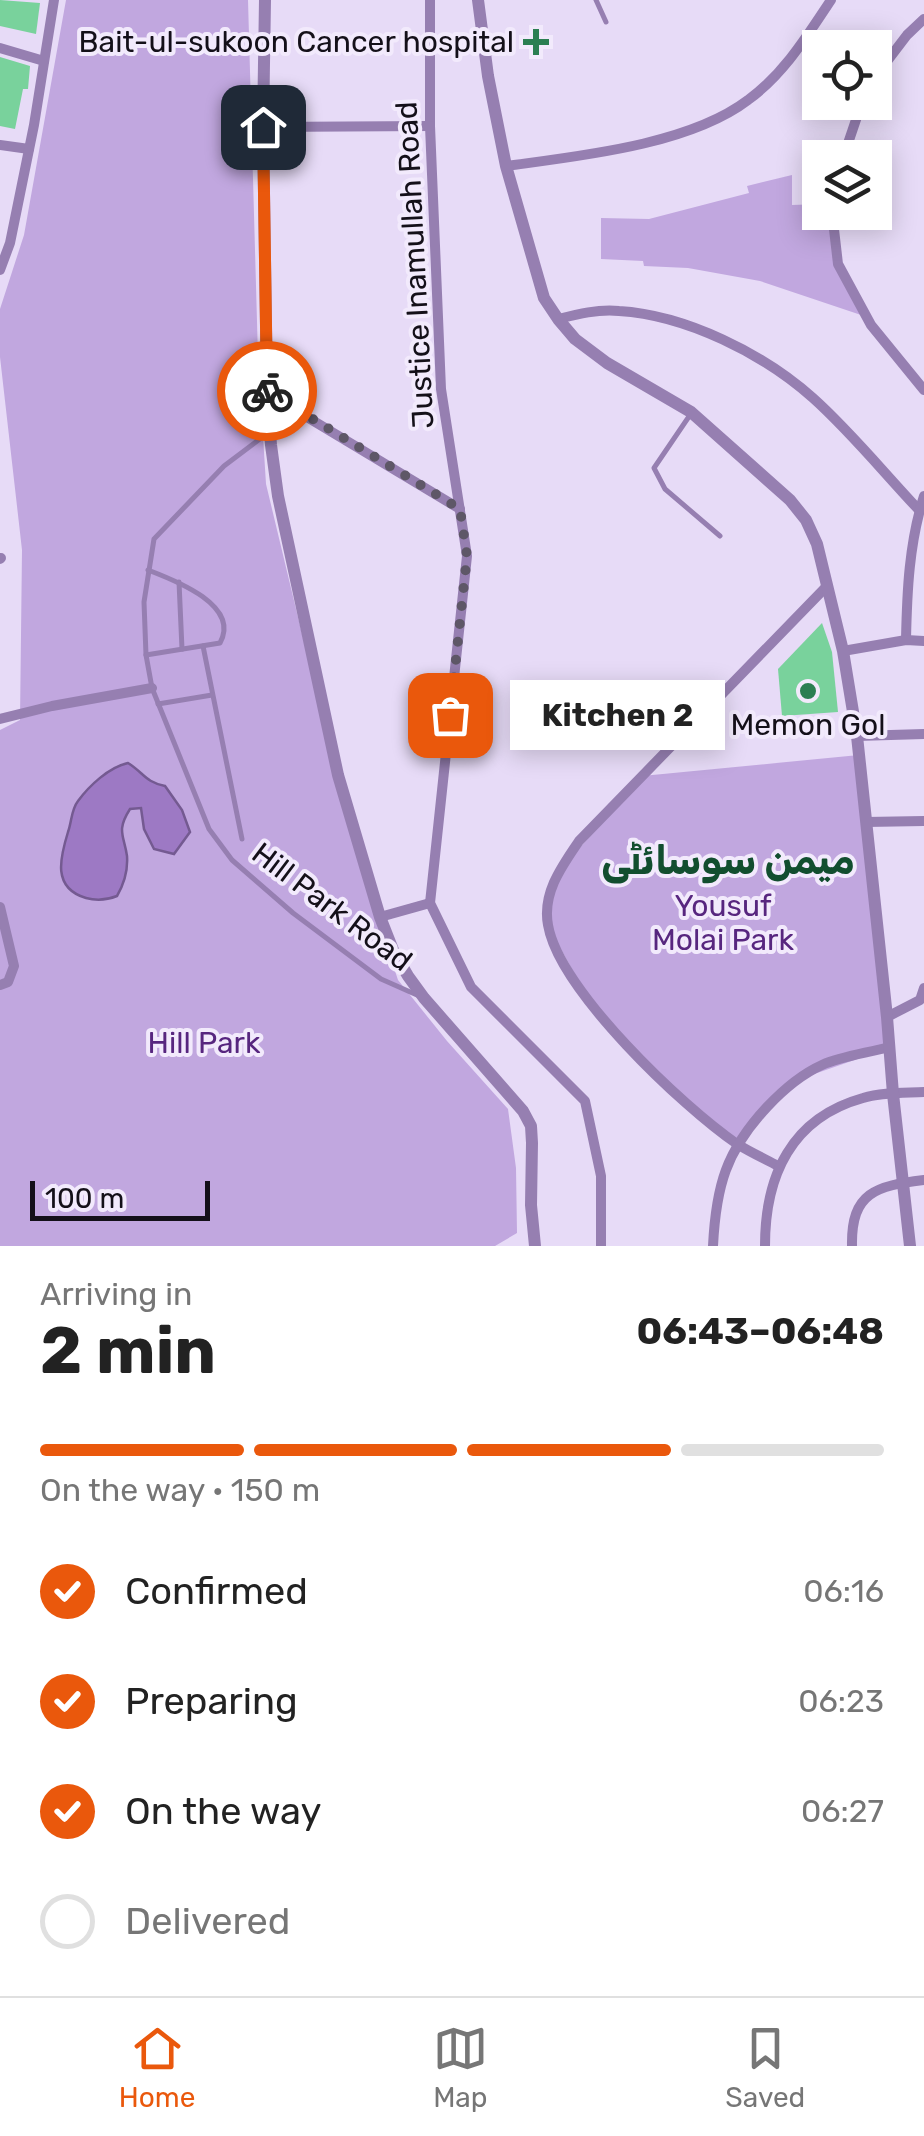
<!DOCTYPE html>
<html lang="en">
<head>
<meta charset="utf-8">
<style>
  :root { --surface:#fff; --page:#f2f2f2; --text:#222; --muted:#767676; --line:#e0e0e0; --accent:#ea580c }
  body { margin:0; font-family:Rubik,Cairo,sans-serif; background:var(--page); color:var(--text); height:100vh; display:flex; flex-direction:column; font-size:38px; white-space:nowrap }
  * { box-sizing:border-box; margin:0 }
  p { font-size:32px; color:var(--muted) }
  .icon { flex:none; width:55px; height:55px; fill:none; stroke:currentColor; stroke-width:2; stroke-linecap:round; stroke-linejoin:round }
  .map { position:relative; height:1246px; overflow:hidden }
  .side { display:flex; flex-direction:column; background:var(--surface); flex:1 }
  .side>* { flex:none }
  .tools { position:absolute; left:802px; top:30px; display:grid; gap:20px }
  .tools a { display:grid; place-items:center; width:90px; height:90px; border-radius:0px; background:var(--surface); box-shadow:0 5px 25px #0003; font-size:50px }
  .scale { position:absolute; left:30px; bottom:25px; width:180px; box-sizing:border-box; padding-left:10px; border:5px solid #141019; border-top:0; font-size:28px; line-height:35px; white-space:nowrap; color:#141019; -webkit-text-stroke:8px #f2eafc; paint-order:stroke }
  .pin { position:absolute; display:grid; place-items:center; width:85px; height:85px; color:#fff; margin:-42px; border-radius:20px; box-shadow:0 5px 15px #0006 }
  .courier { position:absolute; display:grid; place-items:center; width:100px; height:100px; margin:-50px; border:8px solid #ea580c; border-radius:50%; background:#fff; color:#222; box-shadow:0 2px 12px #0007 }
  .bubble { position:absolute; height:70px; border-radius:0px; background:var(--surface); box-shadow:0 5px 25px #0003; font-size:32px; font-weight:700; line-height:70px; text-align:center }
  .head em { font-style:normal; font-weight:700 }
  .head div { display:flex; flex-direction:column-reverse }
  .head { display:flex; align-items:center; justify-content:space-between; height:170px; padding:0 40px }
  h1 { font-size:65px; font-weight:700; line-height:75px }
  .bar { display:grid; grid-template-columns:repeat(4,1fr); gap:15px 10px; align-content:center; height:120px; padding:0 40px }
  .bar i { height:12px; border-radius:8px; background:var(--line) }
  .bar .current { background:var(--accent) }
  .bar p { grid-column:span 4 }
  ol { padding:0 40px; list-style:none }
  li { display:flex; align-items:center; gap:30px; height:110px }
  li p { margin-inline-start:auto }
  li .icon { padding:10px; border-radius:50%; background:var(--accent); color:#fff; stroke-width:4 }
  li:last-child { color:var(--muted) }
  li i { width:55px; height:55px; border:5px solid var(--line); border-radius:50% }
  .tab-bar { display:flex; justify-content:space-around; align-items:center; height:140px; border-top:2px solid var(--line); background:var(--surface); font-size:28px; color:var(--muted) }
  .tab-bar a { display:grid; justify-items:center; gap:5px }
  .tab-bar .current { color:var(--accent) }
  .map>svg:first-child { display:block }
  .green { fill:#c1a7df }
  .water { fill:#9d79c4; stroke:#745a91; stroke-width:2.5 }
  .building { fill:#79d29c }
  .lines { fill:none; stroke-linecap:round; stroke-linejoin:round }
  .service { stroke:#967fb1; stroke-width:5 }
  .minor { stroke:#967fb1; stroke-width:10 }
  .tertiary { stroke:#967fb1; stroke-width:12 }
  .done { stroke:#5e5767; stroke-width:10; stroke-dasharray:0 18 }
  .route { stroke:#ea580c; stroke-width:12 }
  .poi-dot { fill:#2b7f52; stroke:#f2eafc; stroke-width:4 }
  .labels { text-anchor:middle; stroke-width:8; stroke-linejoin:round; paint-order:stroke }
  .poi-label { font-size:30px; fill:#141019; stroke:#f2eafc; text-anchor:end }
  .street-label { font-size:30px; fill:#141019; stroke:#f2eafc }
  .park-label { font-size:30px; fill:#57267f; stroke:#f2eafc }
  .district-label { font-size:40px; font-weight:bold; fill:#124e2f; stroke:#f2eafc }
</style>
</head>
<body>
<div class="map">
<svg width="924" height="1246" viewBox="0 0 924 1246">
  <rect width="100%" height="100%" fill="#e7dbf7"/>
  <g class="green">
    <path d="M66,0H248L258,357L266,484L351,838L398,980L447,1041L508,1109L516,1168L517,1233L495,1246H0V730L20,720L22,550L0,357V309L24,235Z"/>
    <path d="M792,175V205L820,204V212L832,213L838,264L867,317L760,281L688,268L644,266L643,261L601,259V218L649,219L749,193L747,186Z"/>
    <path d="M859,755L889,1048L797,1080L737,1143L657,1078L592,1005L548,926L557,874L642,776Z"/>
  </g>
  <path class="water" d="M128,763C144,773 145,782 165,786L182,810L190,832L174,854L154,849L144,829L141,808L130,809C116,831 124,835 127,856C128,870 124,884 117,896C107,900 97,901 86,898C52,888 60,858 68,832C72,821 71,810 78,801C89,786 109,767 128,763Z"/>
  <g class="building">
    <path d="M0,0L40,3L36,34L0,26Z"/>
    <path d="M0,57L30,66L28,89H23L15,129L0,126Z"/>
    <path d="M822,623L832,652L838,712L782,716L778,669Z"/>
  </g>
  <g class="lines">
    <g class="service">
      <path d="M596,0L606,22"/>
      <path d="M690,415L654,468L665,489L720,536"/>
      <path d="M269,432L224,466L154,539L144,602L146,655L152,688L209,829L232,860L293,913L381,979L417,995"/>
      <path d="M179,582L182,649"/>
      <path d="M203,646L242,839"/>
      <path d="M146,655L220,643C241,605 174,580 148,570"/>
      <path d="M158,704L212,695"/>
    </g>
    <g class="minor">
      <path d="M430,0V126L441,389L467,556L430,903L471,987L585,1101L601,1176V1246"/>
      <path d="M0,48L44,61"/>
      <path d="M875,77L907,35L924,19"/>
      <path d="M263,127L430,126"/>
      <path d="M0,145L29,149"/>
      <path d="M843,158L862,102"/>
      <path d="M506,166C579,156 689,145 748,100C784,74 807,36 831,0"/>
      <path d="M832,212L838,264L871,325L924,390"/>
      <path d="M0,270L10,243L34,125L54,0"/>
      <path d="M558,319C578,314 598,309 619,311C686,315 764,354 813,398C851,432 884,473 919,510"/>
      <path d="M267,393L460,509"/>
      <path d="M0,559L1,558"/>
      <path d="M906,640C907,592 909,543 924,496"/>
      <path d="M843,651L906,640L924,641"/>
      <path d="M0,719L52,706L152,688"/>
      <path d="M857,736L924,734"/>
      <path d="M866,822L924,821"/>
      <path d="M0,907L14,966L8,982L0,985"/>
      <path d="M380,917L430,903"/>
      <path d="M887,1017L920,1000L924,988"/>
      <path d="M778,1166C765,1159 750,1152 737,1144C683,1107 559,990 548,925C542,893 562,866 579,841L826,587"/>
      <path d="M713,1246C716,1186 726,1151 767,1107C783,1090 802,1074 822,1065C842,1056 868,1053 889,1047"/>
      <path d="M765,1246C765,1176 791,1118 863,1098C882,1092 904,1093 924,1092"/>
      <path d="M852,1246C851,1192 876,1186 924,1180"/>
    </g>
    <g class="tertiary">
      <path d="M265,0L263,127L267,393L271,445L278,496L338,775L380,917L393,950L408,976L424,998L523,1111L531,1126L532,1143L531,1205L535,1246"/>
      <path d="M478,0L488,76L506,166L544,298L558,319L575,339L607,363L691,412L790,500L806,520L817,544L843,651L857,736L887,1017L893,1094L910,1246"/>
    </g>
  </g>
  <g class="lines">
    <path class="done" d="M267,391L460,509L467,556L450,715"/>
    <path class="route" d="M263,127L267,391"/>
  </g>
  <g class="poi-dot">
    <path d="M531 27h10v10h10v10h-10v10h-10v-10h-10v-10h10z"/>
    <circle cx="808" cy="691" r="10"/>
  </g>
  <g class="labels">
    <g class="poi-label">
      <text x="514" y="52">Bait-ul-sukoon Cancer hospital</text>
      <text x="808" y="735" text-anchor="middle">Memon Gol</text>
    </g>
    <g class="street-label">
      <text transform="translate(415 265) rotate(-93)" y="10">Justice Inamullah Road</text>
      <text transform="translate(332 907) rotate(37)" y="10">Hill Park Road</text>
    </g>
    <g class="park-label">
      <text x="723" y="916">Yousuf<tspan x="723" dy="34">Molai Park</tspan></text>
      <text x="204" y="1053">Hill Park</text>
    </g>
    <g class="district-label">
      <text x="728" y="874">میمن سوسائٹی</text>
    </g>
  </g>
</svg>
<div class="tools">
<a><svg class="icon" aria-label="locate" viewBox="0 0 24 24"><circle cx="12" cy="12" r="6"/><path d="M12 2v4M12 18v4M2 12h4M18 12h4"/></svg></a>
<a><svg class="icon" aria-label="layers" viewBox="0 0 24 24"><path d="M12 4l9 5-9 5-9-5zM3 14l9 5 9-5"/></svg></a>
</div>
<div class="scale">100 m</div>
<div class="pin" style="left:450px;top:715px;background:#ea580c"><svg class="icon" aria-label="bag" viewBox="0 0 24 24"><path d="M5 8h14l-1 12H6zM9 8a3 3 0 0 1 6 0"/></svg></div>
<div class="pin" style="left:263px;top:127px;background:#1f2937"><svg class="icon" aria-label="home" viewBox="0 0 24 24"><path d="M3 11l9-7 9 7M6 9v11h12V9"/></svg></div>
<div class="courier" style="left:267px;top:391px"><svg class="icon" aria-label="bike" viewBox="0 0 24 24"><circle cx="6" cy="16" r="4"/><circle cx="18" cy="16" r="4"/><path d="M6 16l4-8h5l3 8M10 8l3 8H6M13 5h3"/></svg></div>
<div class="bubble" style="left:510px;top:680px;width:215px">Kitchen 2</div>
</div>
<section class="side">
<div class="head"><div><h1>2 min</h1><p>Arriving in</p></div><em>06:43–06:48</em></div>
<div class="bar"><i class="current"></i><i class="current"></i><i class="current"></i><i></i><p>On the way · 150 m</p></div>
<ol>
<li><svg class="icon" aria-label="check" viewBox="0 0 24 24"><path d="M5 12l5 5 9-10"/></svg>Confirmed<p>06:16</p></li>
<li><svg class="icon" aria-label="check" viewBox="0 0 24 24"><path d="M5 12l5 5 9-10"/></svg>Preparing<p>06:23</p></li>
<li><svg class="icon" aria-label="check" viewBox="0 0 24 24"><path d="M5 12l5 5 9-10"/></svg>On the way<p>06:27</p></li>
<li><i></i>Delivered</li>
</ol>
</section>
<nav class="tab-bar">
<a class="current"><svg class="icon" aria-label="home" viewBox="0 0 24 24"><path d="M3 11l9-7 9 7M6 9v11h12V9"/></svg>Home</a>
<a><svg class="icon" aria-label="map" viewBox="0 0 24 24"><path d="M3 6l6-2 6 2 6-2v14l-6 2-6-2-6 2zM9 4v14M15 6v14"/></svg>Map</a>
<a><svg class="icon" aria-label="saved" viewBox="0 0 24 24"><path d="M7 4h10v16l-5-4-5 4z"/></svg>Saved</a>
</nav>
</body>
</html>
